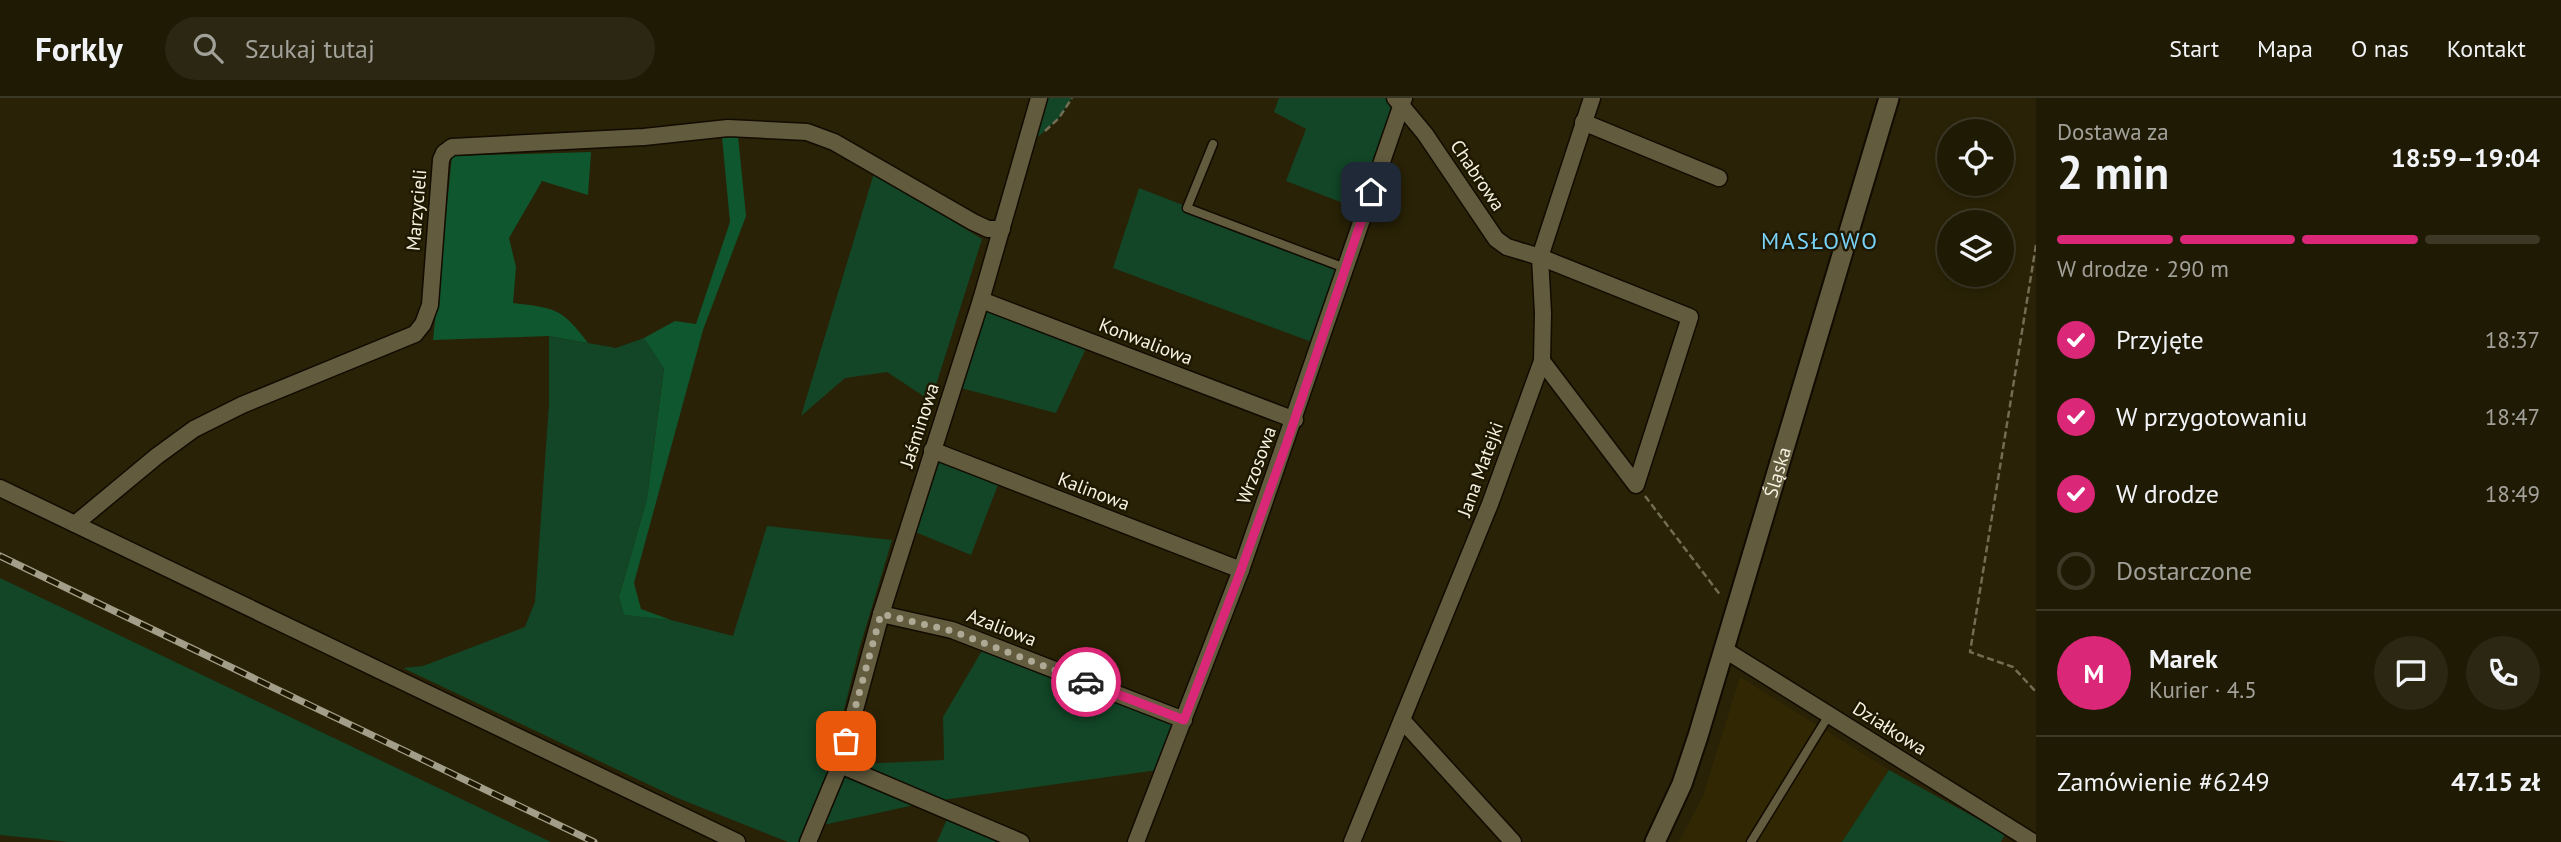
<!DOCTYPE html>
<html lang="pl">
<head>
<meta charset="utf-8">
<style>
  :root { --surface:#1f1a04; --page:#2c2713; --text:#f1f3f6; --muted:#a1a19a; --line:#3c3826; --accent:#db2777 }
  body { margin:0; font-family:"PT Sans",sans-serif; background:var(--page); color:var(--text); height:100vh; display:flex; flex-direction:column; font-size:26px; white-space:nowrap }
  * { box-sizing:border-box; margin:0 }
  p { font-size:23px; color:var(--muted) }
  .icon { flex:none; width:38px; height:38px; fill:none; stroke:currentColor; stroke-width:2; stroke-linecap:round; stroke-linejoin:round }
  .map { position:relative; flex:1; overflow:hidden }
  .drawer { display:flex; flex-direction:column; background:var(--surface); width:525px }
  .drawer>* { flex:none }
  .buttons { position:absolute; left:1937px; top:21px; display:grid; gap:14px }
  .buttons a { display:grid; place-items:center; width:77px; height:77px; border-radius:50%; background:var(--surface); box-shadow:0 4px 10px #0003,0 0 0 2px var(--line); font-size:35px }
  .pin { position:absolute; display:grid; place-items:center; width:60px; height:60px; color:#fff; margin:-30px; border-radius:14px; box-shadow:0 4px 10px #0006 }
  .courier { position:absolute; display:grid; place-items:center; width:70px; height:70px; margin:-35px; border:5px solid #db2777; border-radius:50%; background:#fff; color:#222; box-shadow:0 2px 9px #0007 }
  .head em { font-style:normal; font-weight:700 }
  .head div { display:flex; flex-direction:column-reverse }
  .head { display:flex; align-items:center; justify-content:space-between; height:119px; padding:0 21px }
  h1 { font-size:46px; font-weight:700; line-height:52px }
  .bar { display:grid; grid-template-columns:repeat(4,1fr); gap:10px 7px; align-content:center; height:84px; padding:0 21px }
  .bar i { height:9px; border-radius:5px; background:var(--line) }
  .bar .current { background:var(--accent) }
  .bar p { grid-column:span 4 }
  .line { display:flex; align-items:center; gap:18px; padding:0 21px; border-top:2px solid var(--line) }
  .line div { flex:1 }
  .round { display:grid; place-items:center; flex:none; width:74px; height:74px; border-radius:37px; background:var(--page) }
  ol { padding:0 21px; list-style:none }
  li { display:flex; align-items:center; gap:21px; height:77px }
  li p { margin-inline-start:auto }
  li .icon { padding:7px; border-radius:50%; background:var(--accent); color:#fff; stroke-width:4 }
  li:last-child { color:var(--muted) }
  li i { width:38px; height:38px; border:4px solid var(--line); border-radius:50% }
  header { display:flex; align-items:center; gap:42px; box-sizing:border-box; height:98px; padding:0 35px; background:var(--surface); border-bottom:2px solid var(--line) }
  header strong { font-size:33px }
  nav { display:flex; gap:38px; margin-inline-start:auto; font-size:24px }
  .search { width:490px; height:63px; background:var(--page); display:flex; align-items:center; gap:18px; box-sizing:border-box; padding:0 24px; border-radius:38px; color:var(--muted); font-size:26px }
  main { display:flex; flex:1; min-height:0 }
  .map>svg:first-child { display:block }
  .built { fill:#312803 }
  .green { fill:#124627 }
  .forest { fill:#0f572f }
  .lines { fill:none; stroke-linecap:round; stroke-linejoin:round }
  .service-casing { stroke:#120b00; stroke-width:11 }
  .minor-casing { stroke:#120b00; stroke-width:19 }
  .tertiary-casing { stroke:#120b00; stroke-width:23 }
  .path { stroke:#726c55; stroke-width:2.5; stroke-dasharray:7 3.5; stroke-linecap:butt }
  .service { stroke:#625b3e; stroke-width:8 }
  .minor { stroke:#625b3e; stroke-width:16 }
  .tertiary { stroke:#625b3e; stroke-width:19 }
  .rail-casing { stroke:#a39e89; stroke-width:7 }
  .rail { stroke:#1f1800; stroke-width:4.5; stroke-dasharray:13; stroke-linecap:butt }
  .done { stroke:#aea995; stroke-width:7; stroke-dasharray:0 12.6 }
  .route { stroke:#db2777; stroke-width:9 }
  .labels { text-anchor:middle; stroke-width:5; stroke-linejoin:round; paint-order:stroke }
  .street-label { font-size:19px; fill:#f6f2e2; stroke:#1f1800 }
  .quarter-label { font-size:23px; letter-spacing:2px; fill:#79d2f7; stroke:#1f1800 }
</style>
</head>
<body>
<header>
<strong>Forkly</strong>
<div class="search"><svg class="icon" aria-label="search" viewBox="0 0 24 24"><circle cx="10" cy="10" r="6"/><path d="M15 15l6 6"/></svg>Szukaj tutaj</div>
<nav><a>Start</a><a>Mapa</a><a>O nas</a><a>Kontakt</a></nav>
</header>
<main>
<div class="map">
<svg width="2036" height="744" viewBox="0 0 2036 744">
  <rect width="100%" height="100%" fill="#292206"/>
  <path class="built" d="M1740,579L1889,672L1842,744H1679L1703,698Z"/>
  <g class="green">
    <path d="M1039,0H1072L1059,20L1039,38L1031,31Z"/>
    <path d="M1279,0H1395L1364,113L1286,83L1306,31L1274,14Z"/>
    <path d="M874,75L982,141L931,303L887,274L845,280L801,318Z"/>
    <path d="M1139,90L1345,170L1320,247L1113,170Z"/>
    <path d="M981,202L1089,244L1056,315L953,288Z"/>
    <path d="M549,238L616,250L644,240L664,269L647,401L619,499L624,517L671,522L733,538L767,428L892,442L859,552L830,667L802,744H788L675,699L403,570L423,568L525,529L535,504L549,306Z"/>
    <path d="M932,352L1001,379L971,457L908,431Z"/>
    <path d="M0,480L551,744H69L0,737Z"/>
    <path d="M986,546L1184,622L1165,671L928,704L814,729L840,667L944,662L943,619Z"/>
    <path d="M1889,672L2005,736L2001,744H1842Z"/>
    <path d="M950,714L1021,744H937Z"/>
  </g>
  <g class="forest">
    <path d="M738,38L746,118L703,232L634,485L641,511L671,522L624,517L619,499L647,401L664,270L644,240L675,223L696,226L730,124L722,39Z"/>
    <path d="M591,54L588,97L542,83L509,140L516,169L513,205C555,210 562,210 588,245L549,238L433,242L452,58Z"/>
  </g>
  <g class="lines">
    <defs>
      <g id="service">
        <path d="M1213,46L1187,110L1345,170"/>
        <path d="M1751,744L1829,617"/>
      </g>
      <g id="minor">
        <path d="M1395,0L1425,36L1496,141L1507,149L1540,159L1690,219L1636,387L1542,263"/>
        <path d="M1583,24L1719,80"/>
        <path d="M981,202L1295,322"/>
        <path d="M932,352L1241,472"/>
        <path d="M0,390L737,744"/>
        <path d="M75,426L157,358L194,331L242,307L415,236L423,226L430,207L441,62L444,55L452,49L644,39L728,30L807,34L834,44L973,124L988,131H1002"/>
        <path d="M881,516L952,532L1184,622"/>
        <path d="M1725,552L2033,744"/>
        <path d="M1402,622L1513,744"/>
        <path d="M840,667L1021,744"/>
        <path d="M808,744L840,667L881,516L981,202L1039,0"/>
        <path d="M1136,744L1241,472L1404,0"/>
        <path d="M1352,744L1490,406L1542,263L1543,215L1540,159L1592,0"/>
      </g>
      <g id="tertiary">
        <path id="s1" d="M1655,744L1682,686L1698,638L1889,0"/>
      </g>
    </defs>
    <use href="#service" class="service-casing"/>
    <use href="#minor" class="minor-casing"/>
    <use href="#tertiary" class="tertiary-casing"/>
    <g class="path">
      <path d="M1045,33L1059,20L1072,0"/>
      <path d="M2036,147L1970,554L2013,569L2036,594"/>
      <path d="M1645,398L1721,498"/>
    </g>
    <use href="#service" class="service"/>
    <use href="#minor" class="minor"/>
    <use href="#tertiary" class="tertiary"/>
    <defs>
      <path id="rail" d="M0,458L594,744"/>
    </defs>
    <use href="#rail" class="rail-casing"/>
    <use href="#rail" class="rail"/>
  </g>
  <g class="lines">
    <path class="done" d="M846,643L881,516L952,533L1086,584"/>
    <path class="route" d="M1086,584L1184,622L1241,472L1286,347L1371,94"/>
  </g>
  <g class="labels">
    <g class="street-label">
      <text transform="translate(1478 77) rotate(56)" y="7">Chabrowa</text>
      <text transform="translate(416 112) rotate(-85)" y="7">Marzycieli</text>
      <text transform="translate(1146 243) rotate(21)" y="7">Konwaliowa</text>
      <text transform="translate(919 327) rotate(-72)" y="7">Jaśminowa</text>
      <text transform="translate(1256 367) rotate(-70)" y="7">Wrzosowa</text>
      <text transform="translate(1480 371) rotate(-70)" y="7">Jana Matejki</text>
      <text dy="7" stroke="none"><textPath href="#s1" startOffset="390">Śląska</textPath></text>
      <text transform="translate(1094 393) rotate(21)" y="7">Kalinowa</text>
      <text transform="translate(1002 529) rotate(21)" y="7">Azaliowa</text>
      <text transform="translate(1890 630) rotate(32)" y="7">Działkowa</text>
    </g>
    <g class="quarter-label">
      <text x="1820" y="151">MASŁOWO</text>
    </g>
  </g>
</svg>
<div class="buttons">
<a><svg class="icon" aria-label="locate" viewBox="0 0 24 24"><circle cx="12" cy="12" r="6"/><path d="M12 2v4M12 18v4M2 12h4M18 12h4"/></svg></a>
<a><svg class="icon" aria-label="layers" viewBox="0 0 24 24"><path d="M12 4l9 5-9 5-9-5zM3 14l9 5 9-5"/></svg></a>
</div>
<div class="pin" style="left:846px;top:643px;background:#ea580c"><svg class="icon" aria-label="bag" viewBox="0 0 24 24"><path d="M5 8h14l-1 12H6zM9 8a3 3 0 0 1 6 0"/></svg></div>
<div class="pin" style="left:1371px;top:94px;background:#1f2937"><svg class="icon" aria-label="home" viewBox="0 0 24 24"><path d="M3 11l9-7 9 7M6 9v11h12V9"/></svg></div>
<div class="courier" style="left:1086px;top:584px"><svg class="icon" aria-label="car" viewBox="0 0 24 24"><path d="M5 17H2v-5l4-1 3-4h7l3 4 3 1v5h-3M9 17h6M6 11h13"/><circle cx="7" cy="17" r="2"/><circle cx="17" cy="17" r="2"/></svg></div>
</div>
<section class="drawer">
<div class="head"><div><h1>2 min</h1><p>Dostawa za</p></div><em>18:59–19:04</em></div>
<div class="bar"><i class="current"></i><i class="current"></i><i class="current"></i><i></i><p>W drodze · 290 m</p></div>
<ol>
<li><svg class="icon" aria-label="check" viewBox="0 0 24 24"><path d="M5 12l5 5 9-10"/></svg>Przyjęte<p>18:37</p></li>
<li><svg class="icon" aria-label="check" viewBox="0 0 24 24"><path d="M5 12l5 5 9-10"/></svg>W przygotowaniu<p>18:47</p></li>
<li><svg class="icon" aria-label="check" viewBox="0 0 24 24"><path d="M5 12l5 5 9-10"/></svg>W drodze<p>18:49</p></li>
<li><i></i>Dostarczone</li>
</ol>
<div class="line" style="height:126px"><b class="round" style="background:var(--accent);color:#fff">M</b><div><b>Marek</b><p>Kurier · 4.5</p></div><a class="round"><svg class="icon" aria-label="chat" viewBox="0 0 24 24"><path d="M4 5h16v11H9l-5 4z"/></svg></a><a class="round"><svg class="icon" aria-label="phone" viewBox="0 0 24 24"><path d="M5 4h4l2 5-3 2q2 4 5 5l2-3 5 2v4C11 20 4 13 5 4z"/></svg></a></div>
<div class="line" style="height:91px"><div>Zamówienie #6249</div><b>47.15 zł</b></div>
</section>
</main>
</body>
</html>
